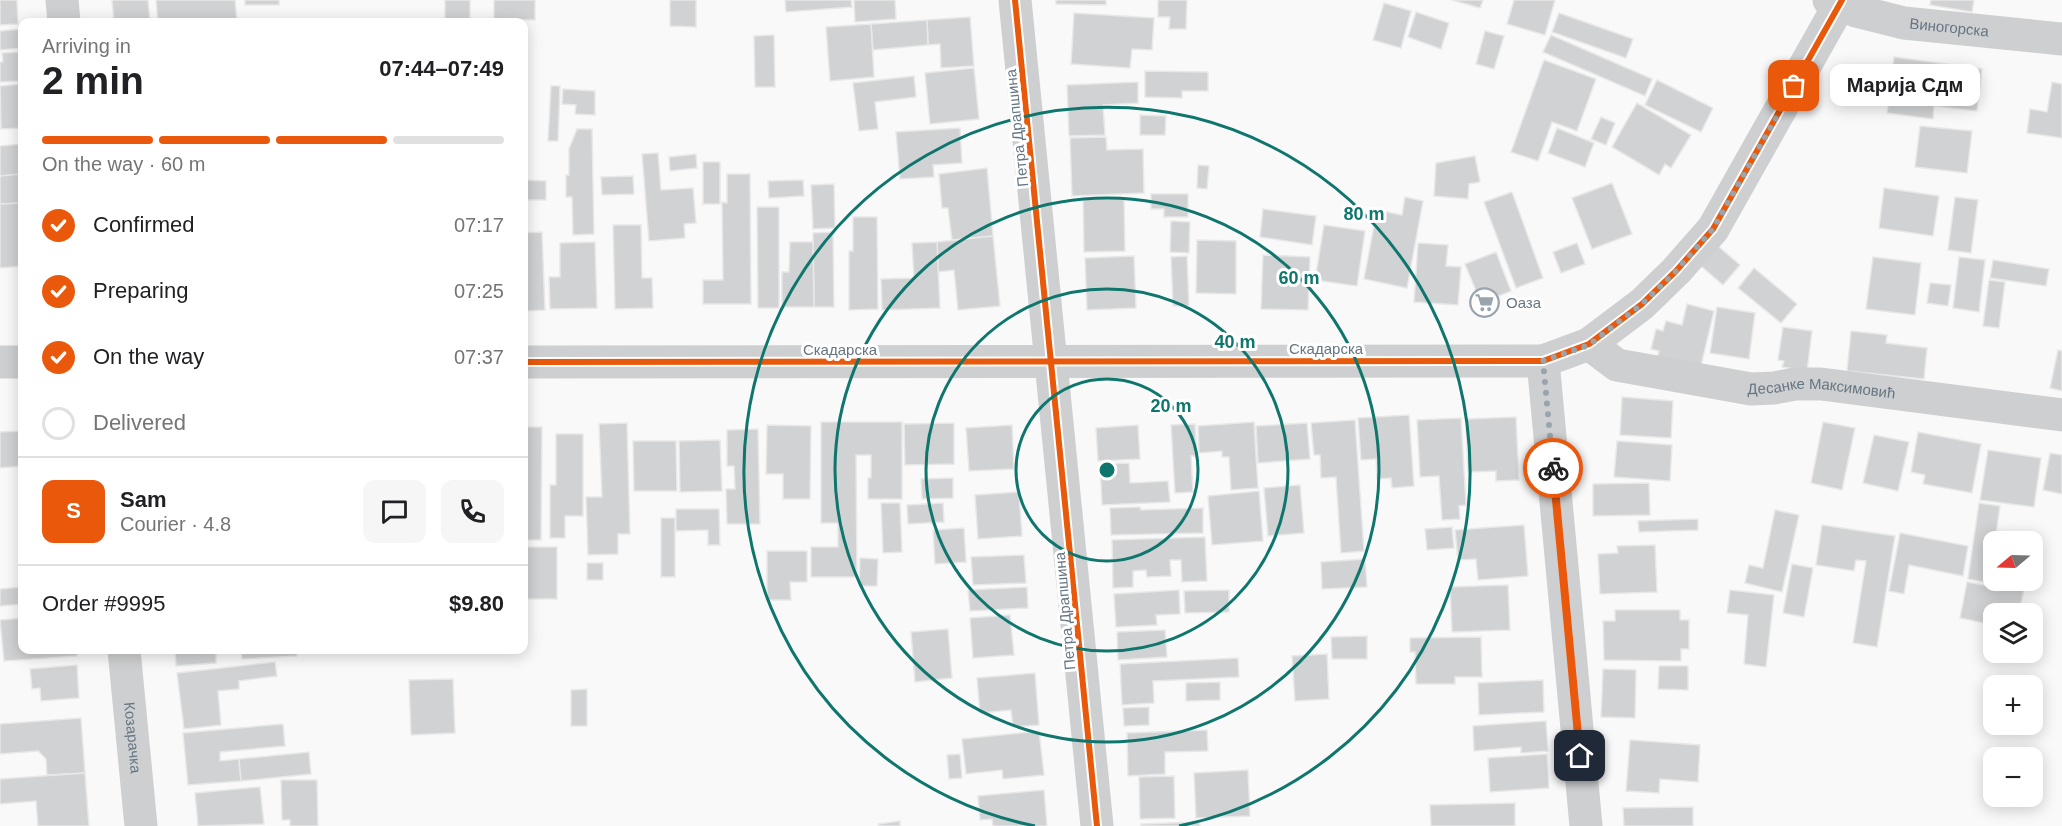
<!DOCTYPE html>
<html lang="en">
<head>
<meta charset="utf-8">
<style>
  :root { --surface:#fff; --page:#f6f6f6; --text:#202124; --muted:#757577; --line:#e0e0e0; --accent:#ea580c }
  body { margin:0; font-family:Arial,sans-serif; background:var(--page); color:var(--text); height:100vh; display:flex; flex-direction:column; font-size:22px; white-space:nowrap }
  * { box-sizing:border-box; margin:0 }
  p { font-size:20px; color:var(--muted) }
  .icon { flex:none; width:33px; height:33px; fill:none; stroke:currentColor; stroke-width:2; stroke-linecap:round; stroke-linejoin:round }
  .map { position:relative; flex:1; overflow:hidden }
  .sheet { position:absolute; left:18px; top:18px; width:510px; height:636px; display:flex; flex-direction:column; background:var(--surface); border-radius:12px; box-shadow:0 3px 15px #0003 }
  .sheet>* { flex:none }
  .needle { width:39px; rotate:251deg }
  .tools { position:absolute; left:1983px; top:531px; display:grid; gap:12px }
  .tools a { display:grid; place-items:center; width:60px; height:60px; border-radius:12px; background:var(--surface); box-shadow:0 3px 15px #0003; font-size:30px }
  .pin { position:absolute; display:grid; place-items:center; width:51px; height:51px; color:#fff; margin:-26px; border-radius:12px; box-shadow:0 3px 9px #0006 }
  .courier { position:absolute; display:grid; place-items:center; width:60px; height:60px; margin:-30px; border:4px solid #ea580c; border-radius:50%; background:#fff; color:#222; box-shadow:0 2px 8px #0007 }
  .bubble { position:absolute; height:42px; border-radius:12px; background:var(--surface); box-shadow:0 3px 15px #0003; font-size:20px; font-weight:700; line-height:42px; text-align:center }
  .summary em { font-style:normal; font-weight:700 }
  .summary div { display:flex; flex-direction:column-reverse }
  .summary { display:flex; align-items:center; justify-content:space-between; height:102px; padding:0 24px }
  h1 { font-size:39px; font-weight:700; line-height:45px }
  .bar { display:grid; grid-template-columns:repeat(4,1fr); gap:9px 6px; align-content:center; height:72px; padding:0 24px }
  .bar i { height:8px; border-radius:4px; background:var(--line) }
  .bar .current { background:var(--accent) }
  .bar p { grid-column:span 4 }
  .line { display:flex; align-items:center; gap:15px; padding:0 24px; border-top:2px solid var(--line) }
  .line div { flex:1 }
  .round { display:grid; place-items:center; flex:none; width:63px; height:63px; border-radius:12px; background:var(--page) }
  ol { padding:0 24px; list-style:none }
  li { display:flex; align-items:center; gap:18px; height:66px }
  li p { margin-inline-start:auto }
  li .icon { padding:6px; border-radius:50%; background:var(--accent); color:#fff; stroke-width:4 }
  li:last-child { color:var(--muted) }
  li i { width:33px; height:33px; border:3px solid var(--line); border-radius:50% }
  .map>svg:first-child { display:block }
  .building { fill:#d0d2d3; stroke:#e8e8e8; stroke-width:1.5 }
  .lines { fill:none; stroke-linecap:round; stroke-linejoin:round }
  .minor { stroke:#cecfd0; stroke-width:33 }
  .cycleway-casing { stroke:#fff; stroke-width:10 }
  .cycleway { stroke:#e8590c; stroke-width:6 }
  .done { stroke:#99a4ac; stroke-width:6; stroke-dasharray:0 10.8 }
  .route { stroke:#ea580c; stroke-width:8 }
  .ring { fill:none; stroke:#0f766e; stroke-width:3 }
  .labels { text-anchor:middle; stroke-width:6; stroke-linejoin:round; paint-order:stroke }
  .street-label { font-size:15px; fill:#657683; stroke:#fff }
  .poi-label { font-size:15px; fill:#657683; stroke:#fff; text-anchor:start }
  .centre { fill:#0f766e; stroke:#fff; stroke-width:3 }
  .ring-label { font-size:18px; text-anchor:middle; font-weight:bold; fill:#0f766e; stroke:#fff; stroke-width:6; stroke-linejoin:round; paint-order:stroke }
</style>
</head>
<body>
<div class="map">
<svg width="2062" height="826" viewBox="0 0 2062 826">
  <rect width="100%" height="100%" fill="#f9f9f9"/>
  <g class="building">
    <path d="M0,0H17L18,24L0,25Z"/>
    <path d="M112,0H148L150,22H114Z"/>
    <path d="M156,0H235L237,22H158Z"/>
    <rect x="245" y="0" width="34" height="5"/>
    <rect x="445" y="0" width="25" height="22"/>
    <path d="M494,0H535V20L494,19Z"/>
    <path d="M670,0H696V27L670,26Z"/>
    <path d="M785,0H851L852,7L786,12Z"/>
    <path d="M854,0H895L896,19L855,22Z"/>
    <path d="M1056,0H1106V5L1056,4Z"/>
    <path d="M1158,0H1187L1186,29H1169L1170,17H1158Z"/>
    <path d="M1452,0H1483L1480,8Z"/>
    <path d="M1514,0H1555L1545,35L1507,24Z"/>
    <path d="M1931,0H1974L1972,12L1930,5Z"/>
    <path d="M1384,3L1411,11L1401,48L1373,40Z"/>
    <path d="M1416,12L1449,23L1441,49L1408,37Z"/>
    <path d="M1074,13L1154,18L1152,50L1132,49L1130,68L1071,64Z"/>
    <path d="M1559,13L1633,39L1626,58L1552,32Z"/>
    <path d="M970,17L974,66L941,68L940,44L928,45L927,20Z"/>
    <path d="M927,20L928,45L873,50L871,24Z"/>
    <path d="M871,24L874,77L830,81L826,27Z"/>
    <path d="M21,29L22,48L0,50V31Z"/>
    <path d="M1485,31L1504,36L1494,69L1476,64Z"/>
    <path d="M774,35L775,87H755L754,36Z"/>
    <path d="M1551,35L1652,79L1645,96L1543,52Z"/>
    <path d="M22,52V81L0,82V62H3L2,53Z"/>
    <path d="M1894,57L1982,69L1977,111L1934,106L1933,119L1887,113Z"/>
    <path d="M1544,60L1596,79L1577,131L1552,122L1538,161L1511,152Z"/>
    <path d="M974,68L979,119L930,124L925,73Z"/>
    <path d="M1145,71L1208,72V91H1182V98L1145,97Z"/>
    <path d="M914,76L916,97L875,102L878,129L859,131L853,83Z"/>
    <path d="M1657,80L1713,108L1701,132L1645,105Z"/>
    <path d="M1138,82V103L1103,105L1105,135L1069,136L1067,85Z"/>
    <path d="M2052,82L2062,84V138L2027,133L2030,109L2047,112Z"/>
    <path d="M22,84V128L1,129L0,86Z"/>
    <path d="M551,86H560L558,141H548Z"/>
    <path d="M563,89L595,91V115L575,114L576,105L562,104Z"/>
    <path d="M1637,103L1691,135L1671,168L1665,164L1659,175L1612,147Z"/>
    <path d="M1140,115L1166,116L1165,135H1140Z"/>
    <path d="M1601,117L1615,123L1606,145L1591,139Z"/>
    <path d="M1920,126L1972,131L1967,173L1915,167Z"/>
    <path d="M960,128L962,163L933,165L934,177L900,179L896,132Z"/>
    <path d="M1557,128L1594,143L1585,167L1548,153Z"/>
    <path d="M577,129H592L594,234L573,235L572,197H566V175H569V149Z"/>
    <path d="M1106,137L1107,150L1143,149L1144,193L1072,196L1070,138Z"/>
    <path d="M22,144V174L0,176V146Z"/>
    <path d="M658,153L661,190L693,188L696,223L684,224L685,238L649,241L642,154Z"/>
    <path d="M696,154L697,168L670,171L669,157Z"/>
    <path d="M1475,156L1480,182L1469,184L1468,199L1434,196L1436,163Z"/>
    <rect x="703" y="162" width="17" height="42"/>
    <path d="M1198,165L1209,166L1207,189L1197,188Z"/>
    <path d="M987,168L993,236L952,240L948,208H942L939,174Z"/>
    <path d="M22,174V203L0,204V176Z"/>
    <path d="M727,174H750L751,304H703V280H723L722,202L727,203Z"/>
    <path d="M633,176L634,194L602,195L601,177Z"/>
    <path d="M524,180L546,181V200H524Z"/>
    <path d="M803,180L804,196L769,198L768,181Z"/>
    <path d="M1612,183L1632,234L1592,249L1572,198Z"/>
    <path d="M834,184L835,228L813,229L811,185Z"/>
    <path d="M1884,188L1939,196L1933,236L1879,228Z"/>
    <path d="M1512,192L1543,278L1516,288L1484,202Z"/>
    <path d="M1151,194H1188V217H1164V209H1151Z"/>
    <path d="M1405,197L1423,201L1407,288L1364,279L1377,210L1402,215Z"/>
    <path d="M1955,197L1978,200L1971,253L1948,250Z"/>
    <path d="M1083,199H1124L1125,251L1084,252Z"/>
    <path d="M22,203V266L0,268V204Z"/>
    <path d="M757,207H779V308H758Z"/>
    <path d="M1263,209L1316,216L1312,245L1260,237Z"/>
    <path d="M853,217H877L878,309L849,310V251H853Z"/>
    <path d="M1171,221L1190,222L1189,253L1170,252Z"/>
    <path d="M613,225H641L642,278H652L653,308L615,309Z"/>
    <path d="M1324,225L1365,231L1357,286L1315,280Z"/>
    <path d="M542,232L545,310L524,311V233Z"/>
    <path d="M833,232L834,307H814L813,233Z"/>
    <path d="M993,236L1000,306L958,310L954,270L938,272L937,242Z"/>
    <path d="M1197,240L1236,241V294L1196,293Z"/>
    <path d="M595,242L597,308L550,309L549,277H560V243Z"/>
    <path d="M790,242H813L814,307H782V272H789Z"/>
    <path d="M937,242L940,308L882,310L881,279L914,278L912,243Z"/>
    <path d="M1418,243L1448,245L1446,266L1461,267L1458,305L1414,302Z"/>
    <path d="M1577,243L1585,264L1561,273L1553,252Z"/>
    <path d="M1718,246L1740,265L1723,285L1701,266Z"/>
    <path d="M1496,252L1511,291L1481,303L1465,264Z"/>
    <path d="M1263,255L1310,257L1308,310L1261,309Z"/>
    <path d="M1134,256L1136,308L1087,310L1085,258Z"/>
    <path d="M1187,256L1189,306H1173L1171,257Z"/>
    <path d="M1873,257L1921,263L1915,315L1866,309Z"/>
    <path d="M1959,257L1985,260L1979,312L1953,308Z"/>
    <path d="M1993,260L2049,269L2046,286L1990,278Z"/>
    <path d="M1754,268L1797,304L1781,323L1738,288Z"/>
    <path d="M1989,280L2005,282L1999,328L1983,326Z"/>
    <path d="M1930,283L1951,285L1948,306L1927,303Z"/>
    <path d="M1687,304L1714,311L1700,370L1657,359L1659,351L1651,349L1656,329L1663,331L1666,321L1682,325Z"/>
    <path d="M1717,307L1755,313L1749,359L1710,353Z"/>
    <path d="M1783,327L1812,331L1807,371L1782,367L1784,361L1778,360Z"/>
    <path d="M1851,331L1887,335L1886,343L1927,348L1924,379L1847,371Z"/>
    <path d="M2058,350L2062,351V391L2050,388Z"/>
    <path d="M1622,397L1673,401L1671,438L1620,435Z"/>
    <path d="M1409,415L1414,486L1392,488L1391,478L1377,479L1376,459L1361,460L1358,418Z"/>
    <path d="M1516,417L1519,480L1496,481V471L1468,472L1466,419Z"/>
    <path d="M1461,418L1466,505L1459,506L1460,519L1442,520L1439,476L1420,477L1417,420Z"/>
    <path d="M1355,420L1364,551L1341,553L1336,477L1321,478L1320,455H1314L1311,423Z"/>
    <path d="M821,422H902V499H868V478H871V455H856L857,577H811V547H838V523H821Z"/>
    <path d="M1254,422L1258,488L1231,490L1229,457H1222V451L1199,453L1198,426Z"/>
    <path d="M1823,422L1855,428L1842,490L1811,483Z"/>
    <path d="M627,423L630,534H618V554L588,555L586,497H602L599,424Z"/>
    <path d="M954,423V464L905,465L904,424Z"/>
    <path d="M1307,423L1310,459L1258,463L1256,426Z"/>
    <path d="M1195,424L1197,456H1191L1193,492L1175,493L1171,425Z"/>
    <path d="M767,425L811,426L810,499H783V474H766Z"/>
    <path d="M1012,425L1014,469L969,471L966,428Z"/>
    <path d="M1138,425L1140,459L1098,461L1096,428Z"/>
    <path d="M524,427H542L541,540H524Z"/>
    <path d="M758,429L760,524H727L726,489H735L734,466H727V430Z"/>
    <path d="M22,431V466L0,468V432Z"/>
    <path d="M1918,432L1981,444L1972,493L1923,484L1925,475L1911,472Z"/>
    <path d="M556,434H583V516H565V538H550V485H556Z"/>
    <path d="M1874,435L1909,442L1898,491L1863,483Z"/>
    <path d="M720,440L722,491L680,492L679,441Z"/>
    <path d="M633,441H676L677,491H634Z"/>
    <path d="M1617,441L1672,445L1670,481L1614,477Z"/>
    <path d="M1988,450L2041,458L2034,507L1980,500Z"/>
    <path d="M2050,453L2062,455V494L2043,490Z"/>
    <path d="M1129,463L1130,483L1168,481L1170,502L1102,505L1100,464Z"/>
    <path d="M953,478V498L922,499L921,479Z"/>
    <path d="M1649,483L1650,515L1593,516V484Z"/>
    <path d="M1300,485L1304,533L1268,536L1264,488Z"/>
    <path d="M1259,491L1263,541L1212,545L1208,496Z"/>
    <path d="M1019,492L1022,536L978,539L975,495Z"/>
    <path d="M881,503H900L902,552L883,553Z"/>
    <path d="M943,503L944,522L908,524L907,505Z"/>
    <path d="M1979,503L2000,506L1989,583L1968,579Z"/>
    <path d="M1140,507L1141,510L1203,508V533L1111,535L1110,508Z"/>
    <path d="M676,509H719L720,545H708V530L676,531Z"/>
    <path d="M1775,510L1799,515L1782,592L1745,583L1749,565L1763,568Z"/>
    <rect x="661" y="518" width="14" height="59"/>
    <path d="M1698,519V530L1639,532L1638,521Z"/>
    <path d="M1524,525L1528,576L1478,580L1476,559L1458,560L1455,530Z"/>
    <path d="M1822,525L1895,536L1877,647L1853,643L1866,561L1856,560L1854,571L1816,565Z"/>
    <path d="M1452,527L1454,548L1427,550L1425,529Z"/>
    <path d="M964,528L966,562L935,564L933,530Z"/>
    <path d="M1900,533L1968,546L1963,576L1909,565L1904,594L1889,591Z"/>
    <path d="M1205,537L1207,581L1182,582L1181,560H1170L1171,576L1147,577L1146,570L1133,571V587L1113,588L1112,540Z"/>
    <path d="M1655,545L1657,592L1600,594L1598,554L1618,553L1617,546Z"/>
    <rect x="524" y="547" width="33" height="52"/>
    <path d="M767,551H807V582H790L791,600H767Z"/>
    <path d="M1024,555L1026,583L973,585L971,557Z"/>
    <path d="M860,558L878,559L877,586H859Z"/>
    <path d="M1365,559L1367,587L1322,589L1321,562Z"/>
    <rect x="587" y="563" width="16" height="17"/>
    <path d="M1792,564L1813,568L1804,617L1783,613Z"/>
    <path d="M2006,580L2025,583L2019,614H1994V625L1960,618L1967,582L2004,589Z"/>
    <path d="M1508,585L1510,630L1452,632L1450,587Z"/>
    <path d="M22,587V604L0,606V589Z"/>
    <path d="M1027,587L1028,608L970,611L968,590Z"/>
    <path d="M1179,590L1180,614L1156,615L1157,625L1116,627L1114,594Z"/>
    <path d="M1229,590V612L1185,613L1184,591Z"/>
    <path d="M1730,590L1774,595L1766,667L1744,664L1748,615L1727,613Z"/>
    <path d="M1615,610H1680V620H1689V649H1681V661L1604,660L1603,621H1615Z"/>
    <path d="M1010,615L1014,655L973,658L970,618Z"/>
    <path d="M22,618V650H77V656L4,661L0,620Z"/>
    <path d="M948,629L952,678L915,682L911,632Z"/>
    <path d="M1165,630L1167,657L1118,660L1117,632Z"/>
    <path d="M1367,636V659H1332L1331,637Z"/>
    <path d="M1481,637L1482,677H1455V684H1416L1415,652H1410V638Z"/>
    <path d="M175,650H216V663L176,666Z"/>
    <path d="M241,650H297V656L242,659Z"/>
    <path d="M1327,654L1329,699L1295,701L1292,656Z"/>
    <path d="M1238,658L1239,677L1153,681L1154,703L1122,705L1120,664Z"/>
    <path d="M275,662L277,676L239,681V689L218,691L221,725L184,729L177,673Z"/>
    <path d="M77,665L79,698L41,701L40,688L32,689L30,669Z"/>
    <path d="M1659,666H1688V690L1658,689Z"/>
    <path d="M1603,669L1636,670L1635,718L1601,717Z"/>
    <path d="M1035,673L1039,725L1013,727L1011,710L980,713L977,678Z"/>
    <path d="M453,679L455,733L411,735L409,680Z"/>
    <path d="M1543,680L1544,712L1479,715L1478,683Z"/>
    <path d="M1220,682V700L1186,701V683Z"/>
    <path d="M587,689V726H571V690Z"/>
    <path d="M1149,707V725L1124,726L1123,708Z"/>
    <path d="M81,718L85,773L47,775L46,759L38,751L0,754V724Z"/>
    <path d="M1546,721L1548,751L1521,753V747L1474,751L1473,726Z"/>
    <path d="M283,724L285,746L220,752V761L239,759L241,781L188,785L183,733Z"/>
    <path d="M1207,730L1208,751L1165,752V774L1128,776L1127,733Z"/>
    <path d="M1039,731L1044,775L1003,779L1002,770L966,774L962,739Z"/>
    <path d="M1630,740L1700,745L1698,782L1660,779L1659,793L1626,791Z"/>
    <path d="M309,752L311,774L241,781L239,759Z"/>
    <path d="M960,754L962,778L949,779L947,755Z"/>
    <path d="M1547,754L1549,788L1490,792L1488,758Z"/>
    <path d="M1248,770L1250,816L1196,818L1194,773Z"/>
    <path d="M85,773L89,826H38L36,801L0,804V779Z"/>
    <path d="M1174,776L1175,818L1140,819L1139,777Z"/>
    <path d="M281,780H317L318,826H290V820H282Z"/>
    <path d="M260,787L264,824L198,826L195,793Z"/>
    <path d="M1044,790L1047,826H993L992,819L980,820L978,796Z"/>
    <path d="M1515,803V826H1431L1430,805Z"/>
    <path d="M1693,807V826H1624L1623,808Z"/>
    <path d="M900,821V826H879L878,824Z"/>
    <path d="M1199,822L1200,826H1141V824Z"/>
  </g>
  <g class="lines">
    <g class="minor">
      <path d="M62,0L64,22"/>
      <path d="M1015,0L1097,826"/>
      <path id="s1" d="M1829,0L1856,11L1904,23L2062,39"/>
      <path id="s2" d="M1589,344L1617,365L1751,389L1774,388L1795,384H1821L2062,415"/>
      <path d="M1543,361L1586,826"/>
      <path d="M0,362H22"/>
      <path d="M524,362L1543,361L1589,344L1642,304L1676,271L1713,229L1842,0"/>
      <path id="s3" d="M124,650L141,826"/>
    </g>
    <defs>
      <g id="cycleway">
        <path d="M1015,0L1097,826"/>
        <path d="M524,362L1543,361L1589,344L1642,304L1676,271L1713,229L1842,0"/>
      </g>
    </defs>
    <use href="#cycleway" class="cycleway-casing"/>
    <use href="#cycleway" class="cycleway"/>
  </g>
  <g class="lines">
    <path class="done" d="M1553,468L1543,361L1589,345L1642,304L1676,271L1713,229L1794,86"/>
    <path class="route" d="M1553,468L1580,756"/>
  </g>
  <g class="ring">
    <circle cx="1107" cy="470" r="91"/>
    <circle cx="1107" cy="470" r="181"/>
    <circle cx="1107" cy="470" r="272"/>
    <path d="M1035 826A363 363 0 1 1 1179 826"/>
  </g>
  <defs>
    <symbol id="supermarket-ring" viewBox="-11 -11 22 22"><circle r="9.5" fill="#fff" stroke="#99a4ac" stroke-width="1.5"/><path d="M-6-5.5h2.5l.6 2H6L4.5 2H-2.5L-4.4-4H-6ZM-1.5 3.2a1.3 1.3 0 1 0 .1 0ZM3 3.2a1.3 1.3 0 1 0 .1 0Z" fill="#99a4ac"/></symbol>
  </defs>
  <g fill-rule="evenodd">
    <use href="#supermarket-ring" x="1468" y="286" width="33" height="33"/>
  </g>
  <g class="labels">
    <g class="street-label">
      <text dy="5" stroke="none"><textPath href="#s1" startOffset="124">Виногорска</textPath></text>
      <text transform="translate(1017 128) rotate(-96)" y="5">Петра Драпшина</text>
      <text x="1326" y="354">Скадарска</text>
      <text x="840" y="355">Скадарска</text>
      <text dy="5" stroke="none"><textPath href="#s2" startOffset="242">Десанке Максимовић</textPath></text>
      <text transform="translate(1065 611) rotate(-95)" y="5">Петра Драпшина</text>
      <text dy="5" stroke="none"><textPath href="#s3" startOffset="88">Козарачка</textPath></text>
    </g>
    <g class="poi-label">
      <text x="1506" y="308">Оаза</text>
    </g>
  </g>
  <circle cx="1107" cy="470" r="9" class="centre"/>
  <g class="ring-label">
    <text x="1364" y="220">80 m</text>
    <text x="1299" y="284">60 m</text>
    <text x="1235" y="348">40 m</text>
    <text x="1171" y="412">20 m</text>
  </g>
</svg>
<div class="tools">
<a><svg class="needle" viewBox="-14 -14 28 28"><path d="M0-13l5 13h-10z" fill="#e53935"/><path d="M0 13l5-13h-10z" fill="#757577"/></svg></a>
<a><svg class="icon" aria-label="layers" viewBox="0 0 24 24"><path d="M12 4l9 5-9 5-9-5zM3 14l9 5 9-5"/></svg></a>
<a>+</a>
<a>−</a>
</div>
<div class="pin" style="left:1794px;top:86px;background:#ea580c"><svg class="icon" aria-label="bag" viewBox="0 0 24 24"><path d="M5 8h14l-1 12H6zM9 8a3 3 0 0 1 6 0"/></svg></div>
<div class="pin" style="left:1580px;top:756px;background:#1f2937"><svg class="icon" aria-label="home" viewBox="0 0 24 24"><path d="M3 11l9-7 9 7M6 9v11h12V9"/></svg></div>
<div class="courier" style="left:1553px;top:468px"><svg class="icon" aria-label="bike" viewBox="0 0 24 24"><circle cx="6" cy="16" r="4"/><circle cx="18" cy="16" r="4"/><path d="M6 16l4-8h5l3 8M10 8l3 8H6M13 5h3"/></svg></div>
<div class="bubble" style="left:1830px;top:64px;width:150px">Марија Сдм</div>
<section class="sheet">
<div class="summary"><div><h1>2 min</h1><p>Arriving in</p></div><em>07:44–07:49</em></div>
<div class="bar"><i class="current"></i><i class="current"></i><i class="current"></i><i></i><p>On the way · 60 m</p></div>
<ol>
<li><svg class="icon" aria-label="check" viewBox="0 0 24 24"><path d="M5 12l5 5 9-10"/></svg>Confirmed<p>07:17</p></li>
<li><svg class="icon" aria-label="check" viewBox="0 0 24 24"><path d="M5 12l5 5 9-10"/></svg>Preparing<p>07:25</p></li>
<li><svg class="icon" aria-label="check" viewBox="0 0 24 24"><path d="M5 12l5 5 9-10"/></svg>On the way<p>07:37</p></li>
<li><i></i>Delivered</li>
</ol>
<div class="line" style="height:108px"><b class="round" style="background:var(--accent);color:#fff">S</b><div><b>Sam</b><p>Courier · 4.8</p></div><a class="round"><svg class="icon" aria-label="chat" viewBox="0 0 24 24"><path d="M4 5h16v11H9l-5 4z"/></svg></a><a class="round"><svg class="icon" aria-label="phone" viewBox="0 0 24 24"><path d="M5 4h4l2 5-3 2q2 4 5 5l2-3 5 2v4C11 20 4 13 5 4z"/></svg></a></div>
<div class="line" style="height:78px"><div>Order #9995</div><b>$9.80</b></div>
</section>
</div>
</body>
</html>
